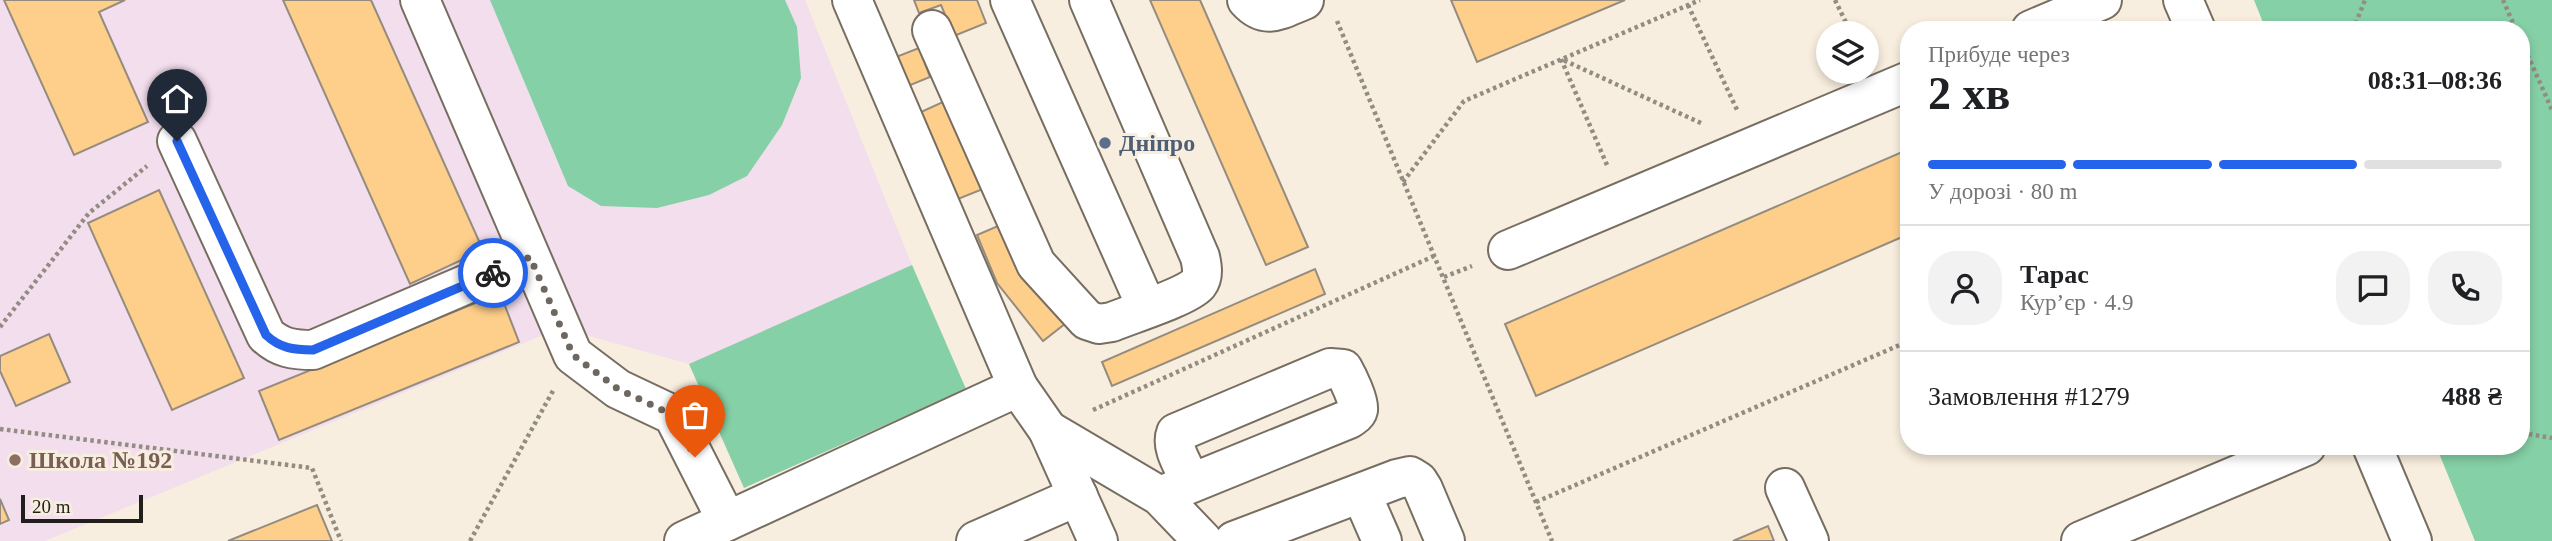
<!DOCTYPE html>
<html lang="uk">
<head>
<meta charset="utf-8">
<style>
  :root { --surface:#fff; --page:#f2f2f2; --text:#202124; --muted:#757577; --line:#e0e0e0; --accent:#2563eb }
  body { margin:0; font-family:"Times New Roman",serif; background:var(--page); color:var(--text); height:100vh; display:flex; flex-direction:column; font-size:26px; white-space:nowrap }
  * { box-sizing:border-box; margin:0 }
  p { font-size:23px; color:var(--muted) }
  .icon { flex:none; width:38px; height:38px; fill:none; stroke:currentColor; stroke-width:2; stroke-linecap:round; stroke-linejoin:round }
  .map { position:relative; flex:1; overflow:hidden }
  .drawer { position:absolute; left:1900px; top:21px; width:630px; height:434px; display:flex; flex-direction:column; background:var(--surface); border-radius:28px; box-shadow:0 4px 10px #0003 }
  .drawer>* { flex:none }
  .controls { position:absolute; left:1816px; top:21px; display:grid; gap:14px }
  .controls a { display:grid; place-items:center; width:63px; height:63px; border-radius:50%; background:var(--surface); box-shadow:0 4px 10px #0003; font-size:35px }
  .scale { position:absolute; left:21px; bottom:18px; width:122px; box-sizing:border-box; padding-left:7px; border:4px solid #221f1a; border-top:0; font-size:19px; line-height:24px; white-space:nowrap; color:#221f1a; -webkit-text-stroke:5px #f8eedf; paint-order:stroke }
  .pin { position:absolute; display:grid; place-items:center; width:60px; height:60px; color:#fff; margin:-72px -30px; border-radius:50% 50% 50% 0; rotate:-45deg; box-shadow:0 0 7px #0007 }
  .pin .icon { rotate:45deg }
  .courier { position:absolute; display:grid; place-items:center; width:70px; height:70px; margin:-35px; border:5px solid #2563eb; border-radius:50%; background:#fff; color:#222; box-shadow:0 2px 9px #0007 }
  .summary em { font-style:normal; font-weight:600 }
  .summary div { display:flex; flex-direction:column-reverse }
  .summary { display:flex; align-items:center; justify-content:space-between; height:119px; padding:0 28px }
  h1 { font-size:46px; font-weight:600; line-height:52px }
  .bar { display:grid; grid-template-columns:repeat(4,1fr); gap:10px 7px; align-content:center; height:84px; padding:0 28px }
  .bar i { height:9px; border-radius:5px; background:var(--line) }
  .bar .selected { background:var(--accent) }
  .bar p { grid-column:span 4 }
  .line { display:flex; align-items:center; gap:18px; padding:0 28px; border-top:2px solid var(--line) }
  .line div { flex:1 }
  .round { display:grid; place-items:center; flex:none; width:74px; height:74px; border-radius:28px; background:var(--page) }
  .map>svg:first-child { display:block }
  .education { fill:#f3deed }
  .green { fill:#85d0a6 }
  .building { fill:#fecf8a; stroke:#958c7f; stroke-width:2 }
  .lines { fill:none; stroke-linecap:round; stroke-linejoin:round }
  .minor-casing { stroke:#776e62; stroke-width:42 }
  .path { stroke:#938c82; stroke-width:4.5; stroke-dasharray:3.5 3.5; stroke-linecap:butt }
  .minor { stroke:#fff; stroke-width:38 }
  .done { stroke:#6d675f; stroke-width:7; stroke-dasharray:0 12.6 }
  .route { stroke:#2563eb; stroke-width:9 }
  .service-dot { fill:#5c6f8a; stroke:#f8eedf; stroke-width:2.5 }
  .education-dot { fill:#8d6e63; stroke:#f8eedf; stroke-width:2.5 }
  .labels { text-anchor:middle; stroke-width:6; stroke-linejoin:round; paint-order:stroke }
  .service-label { font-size:24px; font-weight:bold; fill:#4e5e75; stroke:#f8eedf; text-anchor:start }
  .education-label { font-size:24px; font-weight:bold; fill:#785e54; stroke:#f8eedf; text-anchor:start }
</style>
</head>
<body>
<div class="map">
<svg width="2552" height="541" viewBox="0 0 2552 541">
  <rect width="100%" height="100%" fill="#f8eedf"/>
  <path class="education" d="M0,0H805L912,265L966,389L744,488L689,364L560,328L45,541H0Z"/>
  <g class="green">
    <path d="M490,0H785L797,27L801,78L782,125L747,176L709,195L657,208L601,206L568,186Z"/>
    <path d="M2254,0H2552V541H2475L2436,446H2522V30H2266Z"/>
    <path d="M912,265L966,389L744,488L689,364Z"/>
  </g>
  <g class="building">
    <path d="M4,0H125L99,12L148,122L74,155Z"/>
    <path d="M283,0H371L483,250L410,284Z"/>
    <path d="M914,0H977L986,23L954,36L941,5L919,13Z"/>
    <path d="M1150,0H1200L1308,247L1266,265Z"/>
    <path d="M1451,0H1625L1477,62Z"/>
    <path d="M919,48L930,77L908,86L896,57Z"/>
    <path d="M945,101L983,189L958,199L921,112Z"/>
    <path d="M1909,149V234L1536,396L1505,324Z"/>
    <path d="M159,190L244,378L172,410L88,223Z"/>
    <path d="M1005,223L1066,323L1043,341L997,283L977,235Z"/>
    <path d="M1315,269L1325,294L1112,386L1102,362Z"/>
    <path d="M500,293L519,342L279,440L259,391Z"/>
    <path d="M49,334L70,382L16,406L0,371V356Z"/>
    <path d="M0,499L9,520L0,524Z"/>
    <path d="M317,505L332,541H228Z"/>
    <path d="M1768,526L1774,541H1733Z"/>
  </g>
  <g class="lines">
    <defs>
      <g id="minor">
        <path d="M420,0L573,355L618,389L673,415L727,521"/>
        <path d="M852,0L1018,387L1048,430L1098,541"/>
        <path d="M1010,0L1147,308"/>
        <path d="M1247,0C1266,21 1281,9 1304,0"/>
        <path d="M2183,0L2196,30"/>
        <path d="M932,30L1036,264L1087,320L1099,324L1112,322C1131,314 1186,297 1198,284C1204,276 1202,266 1200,257L1089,0"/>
        <path d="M2031,30L2102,0"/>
        <path d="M177,141L266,335C280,348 293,350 313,350L530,257"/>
        <path d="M1508,250L1909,81"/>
        <path d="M1048,430L1160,496L1203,541"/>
        <path d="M2372,446L2412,541"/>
        <path d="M1785,488L1809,541"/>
        <path d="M1361,493L1382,541"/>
        <path d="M1160,496L1349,419C1353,416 1357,415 1358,410C1360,402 1347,376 1343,369L1330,368L1176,433C1170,448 1185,468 1191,483"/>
        <path d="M684,541L1018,387"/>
        <path d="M976,541L1078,496"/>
        <path d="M1234,541L1397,479L1410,476L1418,481L1423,489L1445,541"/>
        <path d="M2081,541L2306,446"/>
      </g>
    </defs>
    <use href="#minor" class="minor-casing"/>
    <g class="path">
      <path d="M1835,0L1851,33"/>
      <path d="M2503,0L2516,30"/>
      <path d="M1688,5L1738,112"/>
      <path d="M1337,21L1552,541"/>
      <path d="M2353,30L2365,0"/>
      <path d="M2522,42L2552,110"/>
      <path d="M1607,165L1561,59L1703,124"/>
      <path d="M1403,182L1464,101L1700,0"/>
      <path d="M1444,277L1472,266"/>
      <path d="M0,327L89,213L147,166"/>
      <path d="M1093,410L1434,256"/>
      <path d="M0,429L312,468L341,541"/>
      <path d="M2522,433L2552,438"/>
      <path d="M1536,502L1909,341"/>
      <path d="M470,541L554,389"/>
    </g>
    <use href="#minor" class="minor"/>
  </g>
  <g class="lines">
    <path class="done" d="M493,273L530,257L573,355L618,389L673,415L695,457"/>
    <path class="route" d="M177,141L266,335C280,348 293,350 313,350L493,273"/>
  </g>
  <circle class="service-dot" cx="1105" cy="143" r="7"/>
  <circle class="education-dot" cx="15" cy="460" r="7"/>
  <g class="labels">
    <g class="service-label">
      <text x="1119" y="151">Дніпро</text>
    </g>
    <g class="education-label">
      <text x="29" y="468">Школа №192</text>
    </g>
  </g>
</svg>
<div class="controls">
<a><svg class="icon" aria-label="layers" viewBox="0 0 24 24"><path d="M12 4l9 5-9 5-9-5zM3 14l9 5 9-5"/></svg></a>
</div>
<div class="scale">20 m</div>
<div class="pin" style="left:695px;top:457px;background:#ea580c"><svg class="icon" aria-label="bag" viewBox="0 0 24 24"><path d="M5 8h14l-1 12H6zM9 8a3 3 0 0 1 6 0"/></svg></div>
<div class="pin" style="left:177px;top:141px;background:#1f2937"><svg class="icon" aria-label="home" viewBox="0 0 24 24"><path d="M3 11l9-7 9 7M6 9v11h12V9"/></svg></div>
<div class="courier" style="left:493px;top:273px"><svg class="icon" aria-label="bike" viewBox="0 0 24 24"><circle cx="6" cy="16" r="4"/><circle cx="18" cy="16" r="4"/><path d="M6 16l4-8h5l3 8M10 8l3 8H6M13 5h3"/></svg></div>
<section class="drawer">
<div class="summary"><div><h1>2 хв</h1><p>Прибуде через</p></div><em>08:31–08:36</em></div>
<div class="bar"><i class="selected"></i><i class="selected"></i><i class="selected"></i><i></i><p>У дорозі · 80 m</p></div>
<div class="line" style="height:126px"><a class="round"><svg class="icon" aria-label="person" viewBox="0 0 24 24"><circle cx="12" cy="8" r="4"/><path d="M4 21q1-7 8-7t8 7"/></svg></a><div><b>Тарас</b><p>Кур’єр · 4.9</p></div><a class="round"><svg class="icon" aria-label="chat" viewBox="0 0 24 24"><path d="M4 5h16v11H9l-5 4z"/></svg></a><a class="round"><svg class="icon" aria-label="phone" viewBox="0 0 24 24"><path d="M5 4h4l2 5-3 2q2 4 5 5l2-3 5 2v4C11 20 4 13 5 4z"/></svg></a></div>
<div class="line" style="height:91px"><div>Замовлення #1279</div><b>488 ₴</b></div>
</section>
</div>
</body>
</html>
